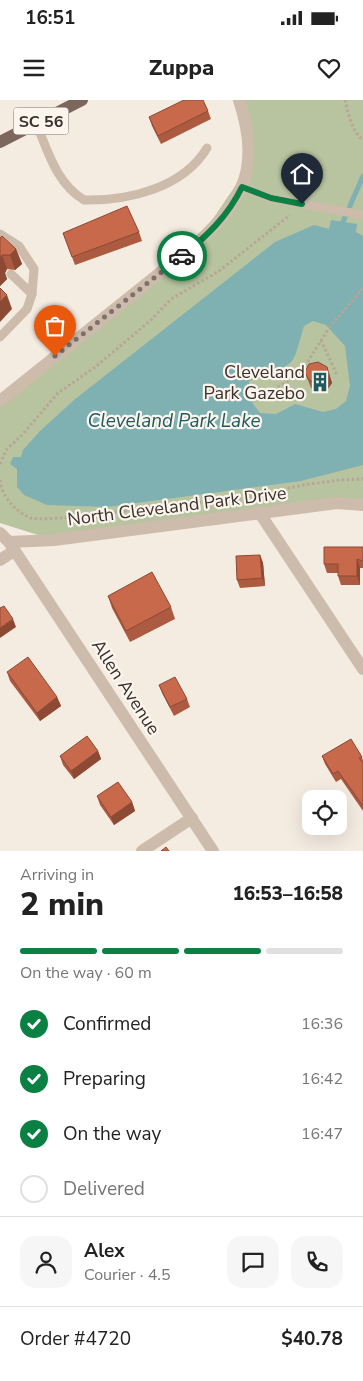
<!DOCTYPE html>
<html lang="en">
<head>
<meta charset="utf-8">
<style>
  :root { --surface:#fff; --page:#f6f6f6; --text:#222; --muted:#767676; --line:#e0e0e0; --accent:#0b8043 }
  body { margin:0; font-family:"Nunito Sans",sans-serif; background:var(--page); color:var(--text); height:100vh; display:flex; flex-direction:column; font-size:19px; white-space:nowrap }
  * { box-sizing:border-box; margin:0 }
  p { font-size:16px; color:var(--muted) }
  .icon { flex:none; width:28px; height:28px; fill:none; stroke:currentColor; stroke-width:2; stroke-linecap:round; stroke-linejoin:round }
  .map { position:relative; height:751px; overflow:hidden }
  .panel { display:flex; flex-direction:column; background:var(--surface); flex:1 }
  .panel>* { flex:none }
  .fabs { position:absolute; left:302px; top:690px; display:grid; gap:10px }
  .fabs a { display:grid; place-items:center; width:45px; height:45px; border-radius:10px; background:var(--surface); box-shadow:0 5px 20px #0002; font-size:25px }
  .pin { position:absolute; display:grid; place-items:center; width:42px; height:42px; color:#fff; margin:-51px -21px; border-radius:50% 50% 50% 0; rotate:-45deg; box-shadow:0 0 5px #0007 }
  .pin .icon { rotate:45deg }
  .courier { position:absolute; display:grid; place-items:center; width:50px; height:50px; margin:-25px; border:4px solid #0b8043; border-radius:50%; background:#fff; color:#222; box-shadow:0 1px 6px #0007 }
  .summary em { font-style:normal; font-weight:800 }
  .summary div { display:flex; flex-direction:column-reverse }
  .summary { display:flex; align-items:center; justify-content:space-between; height:85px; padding:0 20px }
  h1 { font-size:32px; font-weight:800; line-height:38px }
  .bar { display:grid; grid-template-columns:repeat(4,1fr); gap:8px 5px; align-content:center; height:60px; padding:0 20px }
  .bar i { height:6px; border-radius:4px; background:var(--line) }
  .bar .current { background:var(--accent) }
  .bar p { grid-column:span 4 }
  .line { display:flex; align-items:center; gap:12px; padding:0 20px; border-top:1px solid var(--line) }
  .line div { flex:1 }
  .round { display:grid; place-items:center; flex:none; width:52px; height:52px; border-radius:15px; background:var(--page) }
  ol { padding:0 20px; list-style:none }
  li { display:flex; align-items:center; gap:15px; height:55px }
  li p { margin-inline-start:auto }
  li .icon { padding:5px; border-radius:50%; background:var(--accent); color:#fff; stroke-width:4 }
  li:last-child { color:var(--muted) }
  li i { width:28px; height:28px; border:2px solid var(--line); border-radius:50% }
  .status { display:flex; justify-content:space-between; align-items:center; height:35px; padding:0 25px; background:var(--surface); direction:ltr }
  .status svg { height:14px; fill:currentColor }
  header { display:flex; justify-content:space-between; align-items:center; height:65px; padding:0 20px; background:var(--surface); font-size:22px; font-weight:800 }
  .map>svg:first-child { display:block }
  .green { fill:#b8c4a0 }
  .water { fill:#7fb0b2; fill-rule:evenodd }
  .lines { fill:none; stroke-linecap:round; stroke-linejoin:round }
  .stream { stroke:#7fb0b2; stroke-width:5 }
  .path { stroke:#b9a596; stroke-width:3; stroke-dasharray:2.5 2.5; stroke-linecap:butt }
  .service { stroke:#cdbbac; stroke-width:9 }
  .minor { stroke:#cdbbac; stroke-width:12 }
  .primary { stroke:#7d675c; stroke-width:12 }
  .wall { fill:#ac5a40 }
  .shaded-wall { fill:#8c4a34 }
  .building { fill:#c8694b; stroke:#8c4a34 }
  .done { stroke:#7c716b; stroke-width:5; stroke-dasharray:0 9 }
  .route { stroke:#0b8043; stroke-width:6 }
  .labels { text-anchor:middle; stroke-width:4.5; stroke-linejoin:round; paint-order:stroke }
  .shield { fill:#fbf5ee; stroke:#756b66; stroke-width:1 }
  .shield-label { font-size:16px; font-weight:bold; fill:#3b302b }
  .poi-label { font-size:18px; fill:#3b302b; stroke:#fbf5ee; text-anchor:end }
  .street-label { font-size:18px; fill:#3b302b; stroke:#fbf5ee }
  .water-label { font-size:19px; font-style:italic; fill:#1f5a5e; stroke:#fbf5ee }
</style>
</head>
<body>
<div class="status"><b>16:51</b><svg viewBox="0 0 49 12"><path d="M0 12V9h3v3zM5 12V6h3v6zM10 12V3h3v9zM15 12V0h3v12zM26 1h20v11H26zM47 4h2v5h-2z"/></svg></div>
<header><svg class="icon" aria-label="menu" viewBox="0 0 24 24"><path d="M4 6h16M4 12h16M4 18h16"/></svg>Zuppa<svg class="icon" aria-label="heart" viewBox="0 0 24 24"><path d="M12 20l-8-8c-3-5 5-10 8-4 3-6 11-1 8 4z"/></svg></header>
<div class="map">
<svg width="363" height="751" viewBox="0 0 363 751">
  <rect width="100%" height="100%" fill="#f4ebe1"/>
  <path class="green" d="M235,0H363V405L54,440L0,423V303L196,144L248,67Z"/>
  <path class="water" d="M331,120L357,124L356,132L363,136V365L301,381L107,407L47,405L24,395L17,387V369L10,364L13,357H21L23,350L40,331L74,300L275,142L314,125L329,129ZM313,221L326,225L345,246L350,286L346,301L336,309L323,312L295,304L276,314L260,313L253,304L249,282L258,272C298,269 293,261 304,226Z"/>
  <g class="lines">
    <path class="stream" d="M343,122L363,76"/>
    <g class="path">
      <path d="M345,0C348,13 352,32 363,40"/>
      <path d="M321,240L337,275"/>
      <path d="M269,292L300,274L329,228L363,188"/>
      <path d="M0,364L7,349L22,335L58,293L94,268L151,220L171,199L219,171L290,115"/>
      <path d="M0,380C1,395 16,413 31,418C40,420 53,418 63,418L255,396L303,385L340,380L363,379"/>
    </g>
    <g class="service">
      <path d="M36,23C48,51 56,83 84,100C128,101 183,88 207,48"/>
      <path d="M242,87L271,98L363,115"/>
      <path d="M0,134L19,146L34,169L32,194L27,209L0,237"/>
      <path d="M11,174L32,194"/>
    </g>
    <g class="minor">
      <path d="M0,301L196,144C245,99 261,66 239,0"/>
      <path d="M259,412L363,569"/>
      <path d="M0,433L9,442L54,440L337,403L363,405"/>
      <path d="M9,442L213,751"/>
      <path d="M0,460L14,451"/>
      <path d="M142,751L192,718"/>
    </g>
    <path class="primary" d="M0,42L82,0"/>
  </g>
  <g class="wall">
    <path d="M208,11L211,19L161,44L152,26L149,17Z"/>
    <path d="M139,132L142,141L75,165L63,133Z"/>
    <path d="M0,138L16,149L22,164L15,170L7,169L5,173L7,179L0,186Z"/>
    <path d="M327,267L332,283L327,290L318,292L311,288L305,272Z"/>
    <path d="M363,447V468H360V485H341L338,476V473H327L324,464Z"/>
    <path d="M260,455L263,463L265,486L240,488L237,480Z"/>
    <path d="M108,496L171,507L175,519L130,542L112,508Z"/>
    <path d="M7,572L57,597L61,606L40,621L10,581Z"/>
    <path d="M159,585L187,599L190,607L174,616L162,593Z"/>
    <path d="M98,651L101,659L74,679L63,665L60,656Z"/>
    <path d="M322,656L362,657L363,661V711L341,679L336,682L325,664Z"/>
    <path d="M97,696L132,702L135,711L114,725L100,705Z"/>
  </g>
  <g class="shaded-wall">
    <path d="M16,149L22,164L15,170L10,155Z"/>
    <path d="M2,155L7,169L5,173L7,179L0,186V158Z"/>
    <path d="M7,195L12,209L0,222V202Z"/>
    <path d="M327,267L332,283L327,290L324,282Z"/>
    <path d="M260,455L263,463L265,486L262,478Z"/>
    <path d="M357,459L360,468V485L357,476Z"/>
    <path d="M13,519L16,527L0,538V528Z"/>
    <path d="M57,597L61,606L40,621L37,613Z"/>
    <path d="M98,651L101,659L74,679L71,671Z"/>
    <path d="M132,702L135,711L114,725L111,717Z"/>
  </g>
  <g class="building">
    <path d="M184,0H203L208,11L158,36L149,17Z"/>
    <path d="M127,106L139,132L72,157L63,133Z"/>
    <path d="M2,136L16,149L10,155H2L0,158V138Z"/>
    <path d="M0,188L7,195L0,202Z"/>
    <path d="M318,262L327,267L329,275L324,282L315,284L308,279L305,272L309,264Z"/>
    <path d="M324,447H363V461L357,459V476H338V464H324Z"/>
    <path d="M260,455L262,478L237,480L236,456Z"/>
    <path d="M152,472L171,507L126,531L108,496Z"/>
    <path d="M4,506L13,519L0,528V508Z"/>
    <path d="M28,557L57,597L37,613L7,572Z"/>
    <path d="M175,577L187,599L170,607L159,585Z"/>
    <path d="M87,636L98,651L71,671L60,656Z"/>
    <path d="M351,639L362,657L359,658L363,663V706L338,671L333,674L322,656Z"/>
    <path d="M118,682L132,702L111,717L97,696Z"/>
    <path d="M166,747L169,751H161Z"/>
  </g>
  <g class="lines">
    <path class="done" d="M55,256L182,156"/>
    <path class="route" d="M182,156C207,136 228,116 242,87L271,98L302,104"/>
  </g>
  <defs>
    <symbol id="building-bare" viewBox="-9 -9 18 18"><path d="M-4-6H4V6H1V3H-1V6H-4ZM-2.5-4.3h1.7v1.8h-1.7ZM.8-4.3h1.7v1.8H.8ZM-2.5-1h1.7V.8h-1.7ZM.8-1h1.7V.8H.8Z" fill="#1f5a5e" stroke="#fbf5ee" stroke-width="2.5" paint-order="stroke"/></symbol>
  </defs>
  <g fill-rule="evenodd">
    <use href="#building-bare" x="306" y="268" width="28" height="28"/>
  </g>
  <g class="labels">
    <rect class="shield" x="13.5" y="7.5" width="55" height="27" rx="4"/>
    <g class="shield-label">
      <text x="41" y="27">SC 56</text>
    </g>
    <g class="poi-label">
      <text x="305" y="278">Cleveland<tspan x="305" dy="21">Park Gazebo</tspan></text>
    </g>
    <g class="street-label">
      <text transform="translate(177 406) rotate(-7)" y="6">North Cleveland Park Drive</text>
      <text transform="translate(126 587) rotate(57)" y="6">Allen Avenue</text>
    </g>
    <g class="water-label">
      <text x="174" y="327">Cleveland Park Lake</text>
    </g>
  </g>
</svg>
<div class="fabs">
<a><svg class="icon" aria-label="locate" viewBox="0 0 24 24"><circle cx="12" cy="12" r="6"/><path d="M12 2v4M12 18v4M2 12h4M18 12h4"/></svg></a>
</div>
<div class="pin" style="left:55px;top:256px;background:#ea580c"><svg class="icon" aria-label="bag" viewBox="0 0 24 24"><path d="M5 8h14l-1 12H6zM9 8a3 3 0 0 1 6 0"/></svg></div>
<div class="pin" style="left:302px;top:104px;background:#1f2937"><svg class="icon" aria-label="home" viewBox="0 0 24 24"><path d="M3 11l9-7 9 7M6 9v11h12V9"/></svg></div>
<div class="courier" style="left:182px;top:156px"><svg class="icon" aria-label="car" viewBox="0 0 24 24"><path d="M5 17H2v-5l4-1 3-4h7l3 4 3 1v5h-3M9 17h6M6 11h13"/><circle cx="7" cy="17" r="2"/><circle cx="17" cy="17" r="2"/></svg></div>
</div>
<section class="panel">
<div class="summary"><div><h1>2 min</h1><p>Arriving in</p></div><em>16:53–16:58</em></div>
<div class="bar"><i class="current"></i><i class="current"></i><i class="current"></i><i></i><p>On the way · 60 m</p></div>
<ol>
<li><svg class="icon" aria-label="check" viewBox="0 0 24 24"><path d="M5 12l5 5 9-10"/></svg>Confirmed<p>16:36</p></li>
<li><svg class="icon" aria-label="check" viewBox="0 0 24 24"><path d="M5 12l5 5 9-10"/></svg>Preparing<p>16:42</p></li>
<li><svg class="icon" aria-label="check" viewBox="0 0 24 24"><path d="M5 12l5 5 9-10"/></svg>On the way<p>16:47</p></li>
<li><i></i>Delivered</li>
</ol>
<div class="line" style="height:90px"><a class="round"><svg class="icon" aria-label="person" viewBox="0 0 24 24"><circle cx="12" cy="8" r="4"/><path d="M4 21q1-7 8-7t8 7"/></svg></a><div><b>Alex</b><p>Courier · 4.5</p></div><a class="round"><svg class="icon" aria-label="chat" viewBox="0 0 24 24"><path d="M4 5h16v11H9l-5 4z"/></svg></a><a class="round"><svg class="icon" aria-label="phone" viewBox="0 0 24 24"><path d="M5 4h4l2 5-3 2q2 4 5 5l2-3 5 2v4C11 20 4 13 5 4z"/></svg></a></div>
<div class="line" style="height:65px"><div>Order #4720</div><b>$40.78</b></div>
</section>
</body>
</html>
